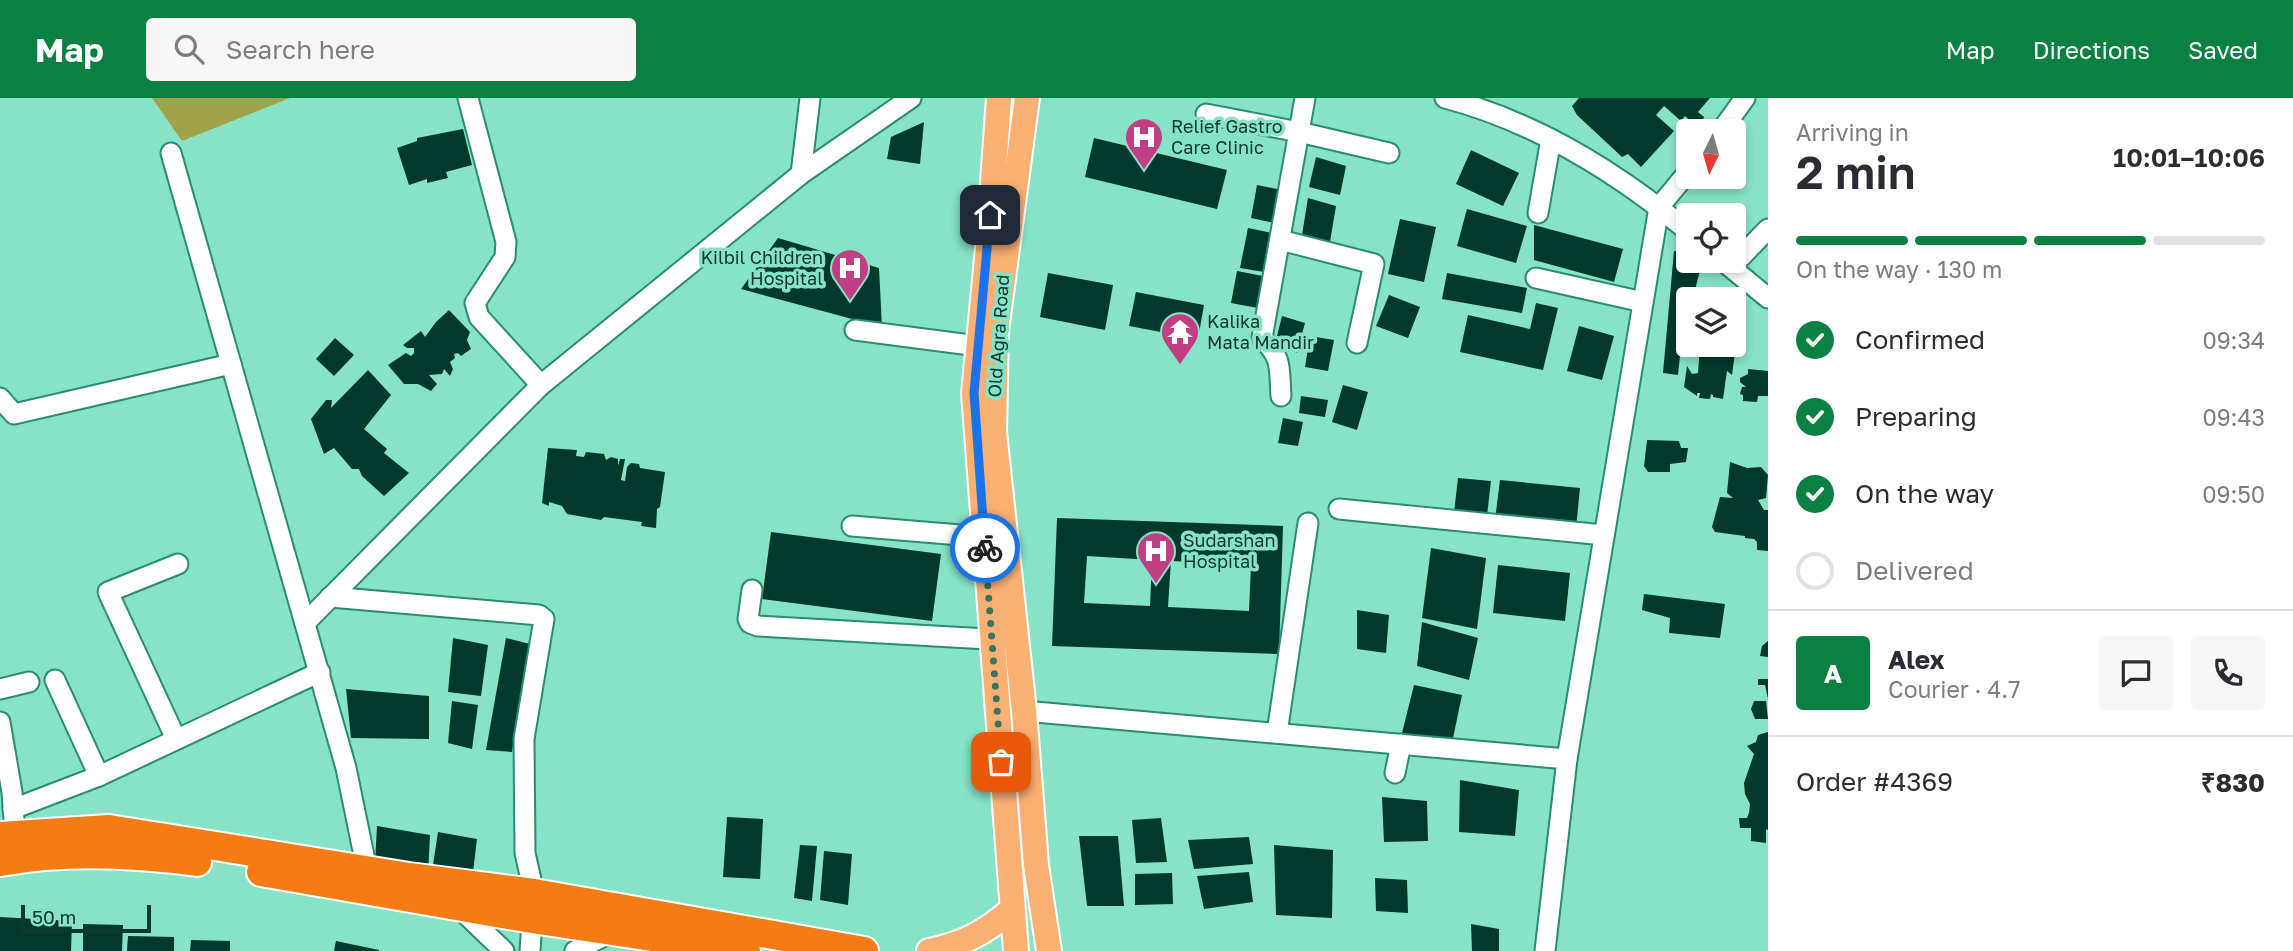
<!DOCTYPE html>
<html lang="en">
<head>
<meta charset="utf-8">
<style>
  :root { --surface:#fff; --page:#f7f7f7; --text:#2b2b33; --muted:#7c7c81; --line:#e1e1e2; --accent:#0b8043 }
  body { margin:0; font-family:"Golos Text",sans-serif; background:var(--page); color:var(--text); height:100vh; display:flex; flex-direction:column; font-size:26px; white-space:nowrap }
  * { box-sizing:border-box; margin:0 }
  p { font-size:23px; color:var(--muted) }
  .icon { flex:none; width:38px; height:38px; fill:none; stroke:currentColor; stroke-width:2; stroke-linecap:round; stroke-linejoin:round }
  .map { position:relative; flex:1; overflow:hidden }
  .panel { display:flex; flex-direction:column; background:var(--surface); width:525px }
  .panel>* { flex:none }
  .needle { width:46px; rotate:185deg }
  .controls { position:absolute; left:1676px; top:21px; display:grid; gap:14px }
  .controls a { display:grid; place-items:center; width:70px; height:70px; border-radius:7px; background:var(--surface); box-shadow:0 4px 10px #0003; font-size:35px }
  .scale { position:absolute; left:21px; bottom:18px; width:130px; box-sizing:border-box; padding-left:7px; border:4px solid #0f372c; border-top:0; font-size:19px; line-height:24px; white-space:nowrap; color:#0f372c; -webkit-text-stroke:5px #86e3c6; paint-order:stroke }
  .pin { position:absolute; display:grid; place-items:center; width:60px; height:60px; color:#fff; margin:-30px; border-radius:14px; box-shadow:0 4px 10px #0006 }
  .courier { position:absolute; display:grid; place-items:center; width:70px; height:70px; margin:-35px; border:5px solid #1a73e8; border-radius:50%; background:#fff; color:#222; box-shadow:0 2px 9px #0007 }
  .head em { font-style:normal; font-weight:600 }
  .head div { display:flex; flex-direction:column-reverse }
  .head { display:flex; align-items:center; justify-content:space-between; height:119px; padding:0 28px }
  h1 { font-size:46px; font-weight:600; line-height:52px }
  .bar { display:grid; grid-template-columns:repeat(4,1fr); gap:10px 7px; align-content:center; height:84px; padding:0 28px }
  .bar i { height:9px; border-radius:5px; background:var(--line) }
  .bar .selected { background:var(--accent) }
  .bar p { grid-column:span 4 }
  .line { display:flex; align-items:center; gap:18px; padding:0 28px; border-top:2px solid var(--line) }
  .line div { flex:1 }
  .round { display:grid; place-items:center; flex:none; width:74px; height:74px; border-radius:7px; background:var(--page) }
  ol { padding:0 28px; list-style:none }
  li { display:flex; align-items:center; gap:21px; height:77px }
  li p { margin-inline-start:auto }
  li .icon { padding:7px; border-radius:50%; background:var(--accent); color:#fff; stroke-width:4 }
  li:last-child { color:var(--muted) }
  li i { width:38px; height:38px; border:4px solid var(--line); border-radius:50% }
  header { display:flex; align-items:center; gap:42px; box-sizing:border-box; height:98px; padding:0 35px; background:var(--accent); color:#fff }
  header strong { font-size:33px }
  nav { display:flex; gap:38px; margin-inline-start:auto; font-size:24px }
  .search { width:490px; height:63px; background:var(--page); display:flex; align-items:center; gap:18px; box-sizing:border-box; padding:0 24px; border-radius:7px; color:var(--muted); font-size:26px }
  main { display:flex; flex:1; min-height:0 }
  .map>svg:first-child { display:block }
  .green { fill:#9fa34a }
  .building { fill:#01392c; fill-rule:evenodd }
  .lines { fill:none; stroke-linecap:round; stroke-linejoin:round }
  .minor-casing { stroke:#298c73; stroke-width:23 }
  .major-casing { stroke:#fff; stroke-width:28 }
  .highway-casing { stroke:#fff; stroke-width:32 }
  .minor { stroke:#fff; stroke-width:19 }
  .major { stroke:#f9b073; stroke-width:24 }
  .highway { stroke:#f57b15; stroke-width:28 }
  .done { stroke:#397362; stroke-width:7; stroke-dasharray:0 12.6 }
  .route { stroke:#1a73e8; stroke-width:9 }
  .labels { text-anchor:middle; stroke-width:7; stroke-linejoin:round; paint-order:stroke }
  .poi-label { font-size:18px; fill:#0f372c; stroke:#86e3c6; text-anchor:start }
  .street-label { font-size:18px; fill:#0f372c; stroke:#86e3c6 }
</style>
</head>
<body>
<header>
<strong>Map</strong>
<div class="search"><svg class="icon" aria-label="search" viewBox="0 0 24 24"><circle cx="10" cy="10" r="6"/><path d="M15 15l6 6"/></svg>Search here</div>
<nav><a>Map</a><a>Directions</a><a>Saved</a></nav>
</header>
<main>
<div class="map">
<svg width="1768" height="853" viewBox="0 0 1768 853">
  <rect width="100%" height="100%" fill="#86e3c6"/>
  <path class="green" d="M152,0H290L182,43Z"/>
  <g class="building">
    <path d="M1579,0H1710L1698,14L1704,19L1700,31L1685,18L1681,23L1664,8L1656,17L1674,33L1641,69L1628,56L1622,59L1577,17L1572,8Z"/>
    <path d="M924,24L920,66L887,61L891,39Z"/>
    <path d="M463,31L472,67L446,74L448,80L427,85V81L409,87L397,50L417,43V40Z"/>
    <path d="M1094,40L1227,72L1217,111L1085,79Z"/>
    <path d="M1471,52L1519,75L1503,108L1456,86Z"/>
    <path d="M1316,59L1346,68L1340,97L1309,89Z"/>
    <path d="M1257,87L1282,92L1275,125L1251,120Z"/>
    <path d="M1308,100L1336,108L1329,150L1301,143Z"/>
    <path d="M1467,111L1527,128L1516,165L1457,148Z"/>
    <path d="M1400,121L1436,129L1424,184L1388,176Z"/>
    <path d="M1534,127L1623,151L1614,184L1534,162Z"/>
    <path d="M1248,130L1272,135L1264,174L1240,170Z"/>
    <path d="M778,140L879,170L882,229L741,191Z"/>
    <path d="M1674,153L1689,154V163H1698L1700,172L1694,196L1698,201H1689V219L1683,232L1689,233V239L1682,238L1678,277L1663,275Z"/>
    <path d="M1237,173L1263,178L1258,210L1231,205Z"/>
    <path d="M1048,175L1113,187L1105,232L1040,219Z"/>
    <path d="M1447,175L1527,190L1522,215L1442,201Z"/>
    <path d="M1136,194L1204,207L1198,241L1129,228Z"/>
    <path d="M1389,197L1420,209L1408,240L1376,228Z"/>
    <path d="M1536,205L1558,210L1543,272L1460,254L1468,217L1530,231Z"/>
    <path d="M449,212L470,234L467,242L471,251L461,258L458,255L454,256L455,260L450,264L453,271L450,278L444,271L442,276L429,277L437,286L431,293L418,286H404L388,267L406,255L411,258L414,255V250H407L403,247L421,233L425,239L436,224Z"/>
    <path d="M1282,218L1305,225L1297,255L1275,246Z"/>
    <path d="M1579,228L1614,238L1602,282L1567,273Z"/>
    <path d="M1310,238L1334,242L1328,273L1305,269Z"/>
    <path d="M335,240L354,257L334,278L316,261Z"/>
    <path d="M1700,247H1736L1732,277L1727,273L1723,301L1713,299V297L1711,296L1710,301L1699,300L1700,295H1697V298L1684,289L1687,268L1692,276L1698,275Z"/>
    <path d="M1748,271L1768,273V298H1758L1757,304L1743,303V297L1740,296L1742,289H1746L1740,284V280L1748,276Z"/>
    <path d="M368,272L391,297L364,331L387,351L384,355L409,375L384,398L362,378L359,371H352L334,350L324,356L311,321L326,302H332L331,310Z"/>
    <path d="M1343,287L1368,294L1357,332L1332,324Z"/>
    <path d="M1301,298L1328,302L1325,319L1299,315Z"/>
    <path d="M1283,320L1303,324L1298,348L1278,345Z"/>
    <path d="M1647,342L1679,343L1681,350H1688L1686,364L1670,366V374H1648L1644,368Z"/>
    <path d="M548,350L577,352L576,358L584,359L586,354L604,356L606,362L611,359L618,361V368L620,361H625L621,382L625,383L627,369L631,365L639,366L640,370L665,374L660,409L657,411L656,430L641,428L642,424L604,419L601,422L567,416L562,408L549,404V408L542,405Z"/>
    <path d="M1730,364L1747,370L1761,369L1768,377L1766,400L1758,402L1764,412H1768V453L1757,452V444L1754,441L1745,440V438L1715,434L1712,429L1720,399L1733,400L1727,395Z"/>
    <path d="M1458,380L1491,383L1487,418L1454,415Z"/>
    <path d="M1500,382L1580,390L1576,430L1495,422Z"/>
    <path d="M1057,420L1283,428L1279,556L1052,548ZM1087,458L1152,462L1150,508L1084,505ZM1171,463L1251,467L1249,513L1168,509Z"/>
    <path d="M771,434L941,456L932,523L762,501Z"/>
    <path d="M1431,450L1486,460L1477,531L1422,520Z"/>
    <path d="M1498,467L1570,475L1565,523L1493,515Z"/>
    <path d="M1644,496L1725,506L1720,540L1669,535L1670,520L1642,512Z"/>
    <path d="M1357,512L1389,517L1386,555L1357,551Z"/>
    <path d="M1422,524L1478,540L1469,582L1417,568Z"/>
    <path d="M453,540L488,547L481,598L448,594Z"/>
    <path d="M506,540L530,546L512,654L486,652Z"/>
    <path d="M1768,543V559L1760,558L1762,548Z"/>
    <path d="M1758,581H1768V601L1765,587H1758Z"/>
    <path d="M1414,587L1462,597L1452,645L1402,635Z"/>
    <path d="M346,591L429,598V641L351,640Z"/>
    <path d="M452,603L478,607L472,651L448,645Z"/>
    <path d="M1754,603H1766L1768,621H1755L1751,611Z"/>
    <path d="M1768,634V732L1766,731V745L1751,743V730H1740L1739,720H1747L1749,715L1750,706L1745,696L1744,685L1754,656L1747,648L1756,644L1758,637Z"/>
    <path d="M1460,682L1519,692L1515,738L1459,734Z"/>
    <path d="M1382,699L1427,703L1428,743L1384,744Z"/>
    <path d="M727,719L763,721L760,781L723,779Z"/>
    <path d="M1161,720L1167,764L1136,765L1132,722Z"/>
    <path d="M377,728L430,737L428,776L375,765Z"/>
    <path d="M438,734L477,741L473,774L433,767Z"/>
    <path d="M1079,738H1118L1124,808H1087Z"/>
    <path d="M1249,739L1253,766L1194,771L1188,742Z"/>
    <path d="M800,747L817,748L812,803L794,800Z"/>
    <path d="M1274,747L1333,752L1332,820L1276,817Z"/>
    <path d="M824,753L852,756L848,807L820,802Z"/>
    <path d="M1249,774L1253,804L1204,811L1197,778Z"/>
    <path d="M1172,775L1173,806L1135,807V776Z"/>
    <path d="M1375,780L1407,782L1408,815L1376,813Z"/>
    <path d="M0,819L72,823L71,853H0Z"/>
    <path d="M83,826L123,827L122,853H83Z"/>
    <path d="M1471,826L1499,831V853H1472Z"/>
    <path d="M128,838L174,839V853H127Z"/>
    <path d="M191,842L230,843V853H190Z"/>
    <path d="M336,843L379,852V853H334Z"/>
  </g>
  <g class="lines">
    <defs>
      <g id="minor">
        <path d="M468,0L506,144L505,159L475,205L479,219L541,287"/>
        <path d="M1445,0C1536,24 1617,74 1689,134"/>
        <path d="M1206,16L1299,34L1389,55"/>
        <path d="M1721,33L1745,0"/>
        <path d="M171,55L346,670L369,782"/>
        <path d="M801,76L810,0"/>
        <path d="M1538,115L1551,41"/>
        <path d="M1280,142L1374,166L1357,245"/>
        <path d="M1723,163L1768,200"/>
        <path d="M1731,169L1768,131"/>
        <path d="M1536,180L1643,204"/>
        <path d="M855,232L978,248"/>
        <path d="M1281,298C1279,270 1283,261 1262,240L1305,0"/>
        <path d="M0,300L14,316L231,266"/>
        <path d="M1339,411L1604,437"/>
        <path d="M852,428L984,439"/>
        <path d="M752,492L748,521L750,525L758,528L1005,542"/>
        <path d="M330,499L539,517L544,521L524,641L525,755L534,795L530,853"/>
        <path d="M305,525L541,287L801,76L911,0"/>
        <path d="M55,582L99,678"/>
        <path d="M0,591L29,584"/>
        <path d="M1024,613L1567,661"/>
        <path d="M0,624L12,694L14,722"/>
        <path d="M1277,635L1308,425"/>
        <path d="M176,641L108,494L178,466"/>
        <path d="M1395,675L1401,646"/>
        <path d="M13,711L99,678L320,574"/>
        <path d="M457,808L504,853"/>
        <path d="M575,853L612,834"/>
        <path d="M1545,853L1567,661L1659,109L1689,73"/>
      </g>
      <g id="major">
        <path d="M999,0L989,140L974,295L1016,853"/>
        <path d="M1027,0L996,233L994,334L1024,613L1036,767L1049,853"/>
        <path d="M929,853C963,846 985,835 1011,812"/>
      </g>
      <g id="highway">
        <path d="M0,738L109,731L409,779L534,795L864,853"/>
        <path d="M0,764C65,752 131,755 197,764"/>
        <path d="M261,774L532,821L746,853"/>
      </g>
    </defs>
    <use href="#minor" class="minor-casing"/>
    <use href="#major" class="major-casing"/>
    <use href="#highway" class="highway-casing"/>
    <use href="#minor" class="minor"/>
    <use href="#major" class="major"/>
    <use href="#highway" class="highway"/>
  </g>
  <g class="lines">
    <path class="done" d="M985,450L1001,664"/>
    <path class="route" d="M985,450L974,295L990,117"/>
  </g>
  <defs>
    <symbol id="hospital-pin" viewBox="-11 -11 22 30"><path d="M0 17L-7.5 6A9.5 9.5 0 1 1 7.5 6Z" fill="#c23e84" stroke="#86e3c6"/><path d="M-5-5h3v3.5h4V-5h3V5h-3V1.5h-4V5h-3Z" fill="#fff"/></symbol>
    <symbol id="temple-pin" viewBox="-11 -11 22 30"><path d="M0 17L-7.5 6A9.5 9.5 0 1 1 7.5 6Z" fill="#c23e84" stroke="#86e3c6"/><path d="M0-6L5-2H3V0L6.5 2.5H4V6H1.5V3h-3V6H-4V2.5H-6.5L-3 0V-2H-5Z" fill="#fff"/></symbol>
  </defs>
  <g fill-rule="evenodd">
    <use href="#hospital-pin" x="1122" y="17" width="44" height="60"/>
    <use href="#hospital-pin" x="828" y="148" width="44" height="60"/>
    <use href="#temple-pin" x="1158" y="212" width="44" height="60"/>
    <use href="#hospital-pin" x="1134" y="431" width="44" height="60"/>
  </g>
  <g class="labels">
    <g class="poi-label">
      <text x="1171" y="35">Relief Gastro<tspan x="1171" dy="21">Care Clinic</tspan></text>
      <text x="823" y="166" text-anchor="end">Kilbil Children<tspan x="823" dy="21">Hospital</tspan></text>
      <text x="1207" y="230">Kalika<tspan x="1207" dy="21">Mata Mandir</tspan></text>
      <text x="1183" y="449">Sudarshan<tspan x="1183" dy="21">Hospital</tspan></text>
    </g>
    <g class="street-label">
      <text transform="translate(999 238) rotate(-86)" y="6">Old Agra Road</text>
    </g>
  </g>
</svg>
<div class="controls">
<a><svg class="needle" viewBox="-14 -14 28 28"><path d="M0-13l5 13h-10z" fill="#e53935"/><path d="M0 13l5-13h-10z" fill="#7c7c81"/></svg></a>
<a><svg class="icon" aria-label="locate" viewBox="0 0 24 24"><circle cx="12" cy="12" r="6"/><path d="M12 2v4M12 18v4M2 12h4M18 12h4"/></svg></a>
<a><svg class="icon" aria-label="layers" viewBox="0 0 24 24"><path d="M12 4l9 5-9 5-9-5zM3 14l9 5 9-5"/></svg></a>
</div>
<div class="scale">50 m</div>
<div class="pin" style="left:1001px;top:664px;background:#ea580c"><svg class="icon" aria-label="bag" viewBox="0 0 24 24"><path d="M5 8h14l-1 12H6zM9 8a3 3 0 0 1 6 0"/></svg></div>
<div class="pin" style="left:990px;top:117px;background:#1f2937"><svg class="icon" aria-label="home" viewBox="0 0 24 24"><path d="M3 11l9-7 9 7M6 9v11h12V9"/></svg></div>
<div class="courier" style="left:985px;top:450px"><svg class="icon" aria-label="bike" viewBox="0 0 24 24"><circle cx="6" cy="16" r="4"/><circle cx="18" cy="16" r="4"/><path d="M6 16l4-8h5l3 8M10 8l3 8H6M13 5h3"/></svg></div>
</div>
<section class="panel">
<div class="head"><div><h1>2 min</h1><p>Arriving in</p></div><em>10:01–10:06</em></div>
<div class="bar"><i class="selected"></i><i class="selected"></i><i class="selected"></i><i></i><p>On the way · 130 m</p></div>
<ol>
<li><svg class="icon" aria-label="check" viewBox="0 0 24 24"><path d="M5 12l5 5 9-10"/></svg>Confirmed<p>09:34</p></li>
<li><svg class="icon" aria-label="check" viewBox="0 0 24 24"><path d="M5 12l5 5 9-10"/></svg>Preparing<p>09:43</p></li>
<li><svg class="icon" aria-label="check" viewBox="0 0 24 24"><path d="M5 12l5 5 9-10"/></svg>On the way<p>09:50</p></li>
<li><i></i>Delivered</li>
</ol>
<div class="line" style="height:126px"><b class="round" style="background:var(--accent);color:#fff">A</b><div><b>Alex</b><p>Courier · 4.7</p></div><a class="round"><svg class="icon" aria-label="chat" viewBox="0 0 24 24"><path d="M4 5h16v11H9l-5 4z"/></svg></a><a class="round"><svg class="icon" aria-label="phone" viewBox="0 0 24 24"><path d="M5 4h4l2 5-3 2q2 4 5 5l2-3 5 2v4C11 20 4 13 5 4z"/></svg></a></div>
<div class="line" style="height:91px"><div>Order #4369</div><b>₹830</b></div>
</section>
</main>
</body>
</html>
